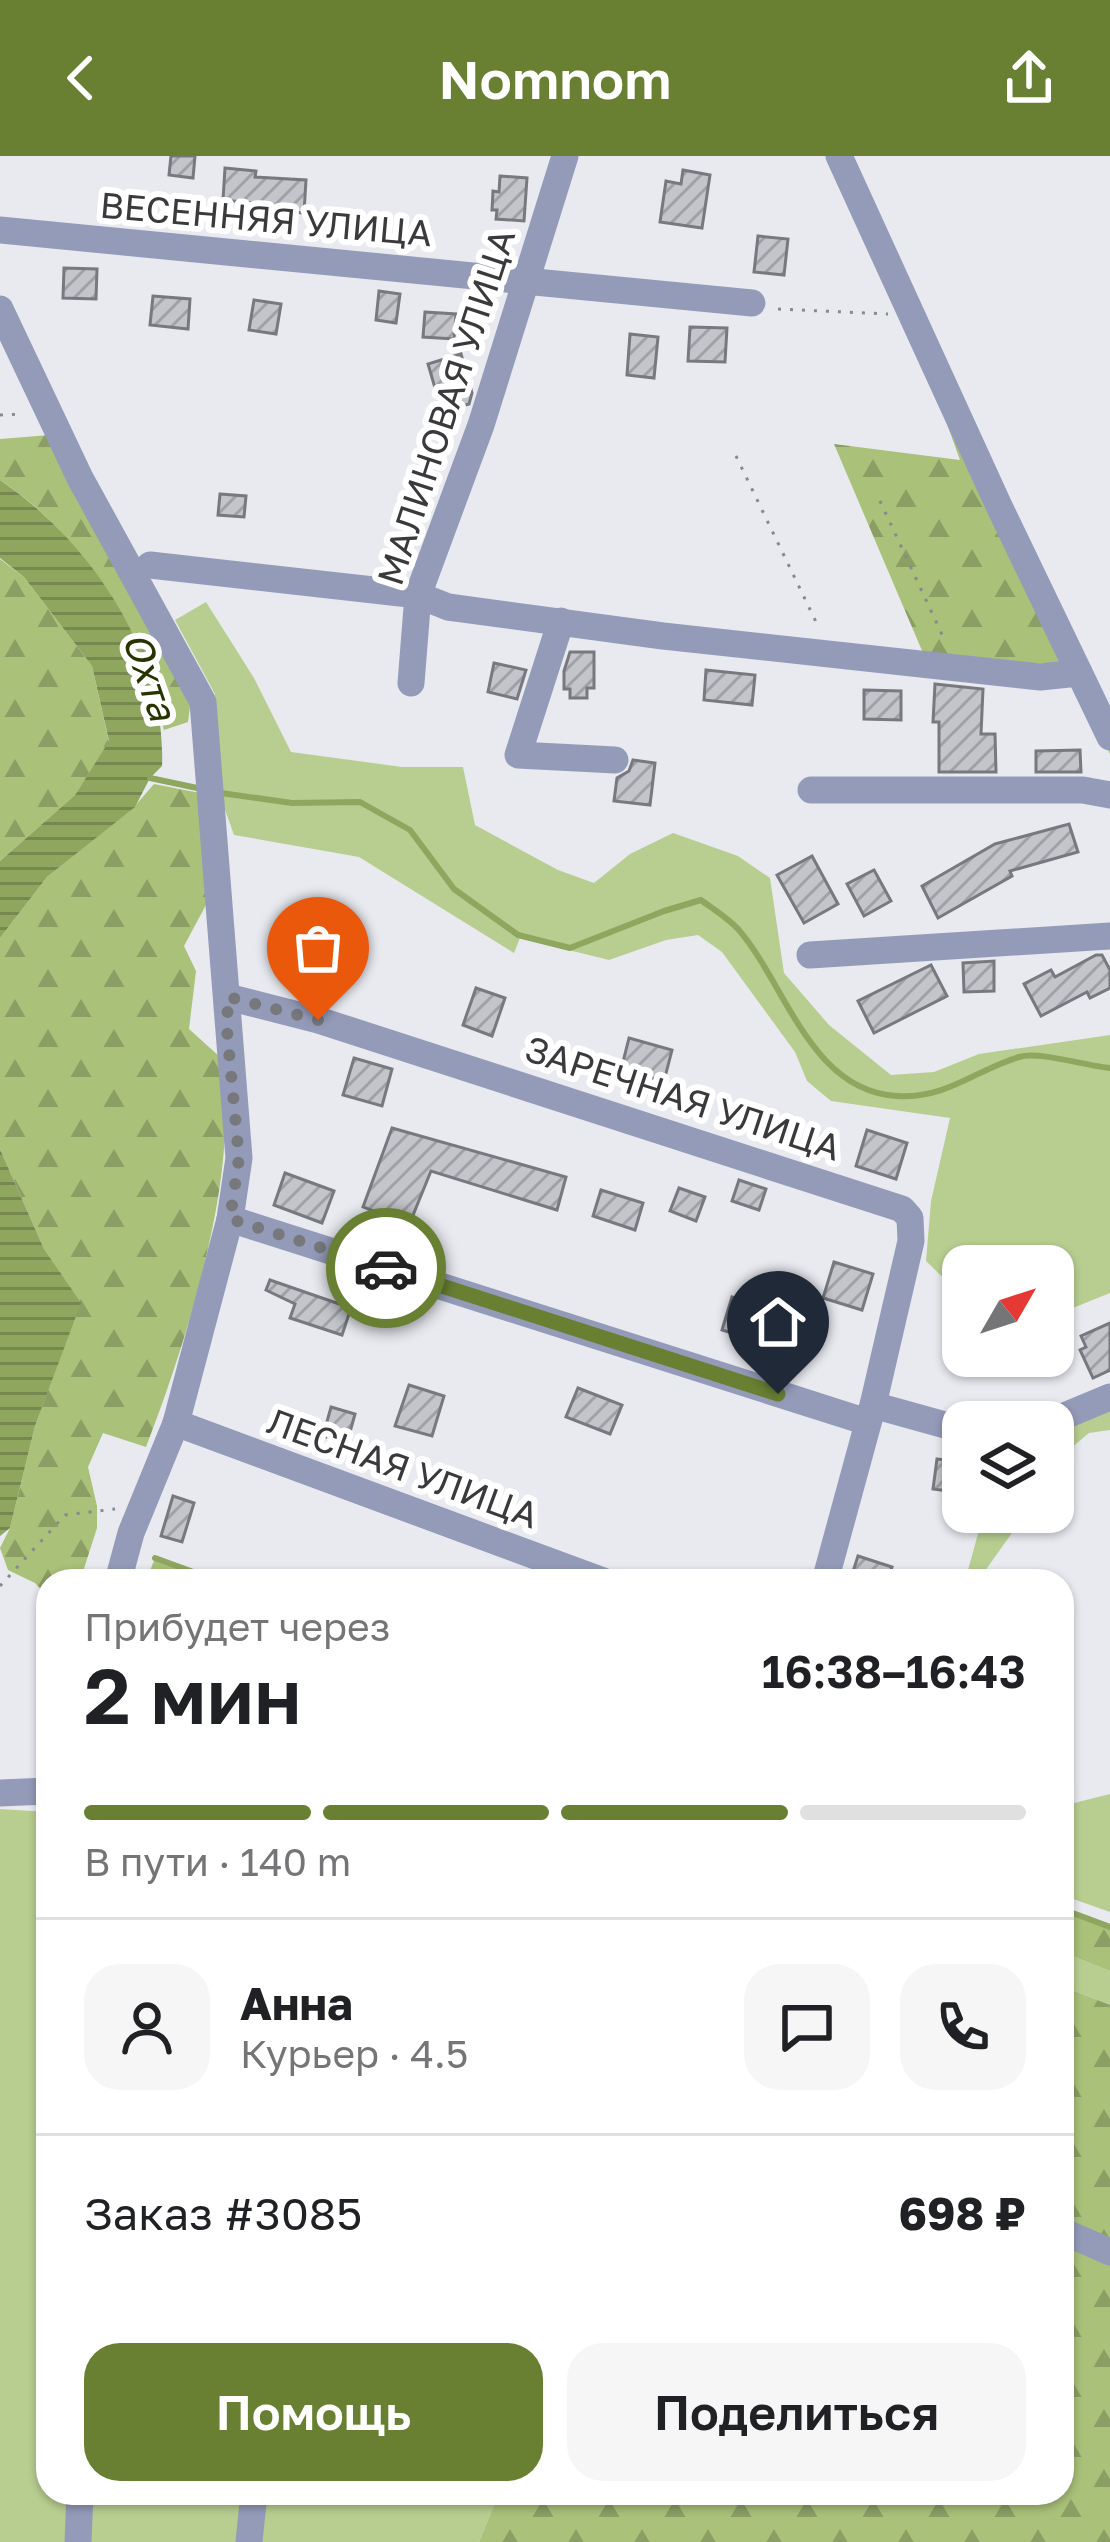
<!DOCTYPE html>
<html lang="ru">
<head>
<meta charset="utf-8">
<style>
  :root { --surface:#fff; --page:#f6f6f6; --text:#202124; --muted:#757577; --line:#e0e0e0; --accent:#698033 }
  body { margin:0; font-family:"Golos Text",sans-serif; background:var(--page); color:var(--text); height:100vh; display:flex; flex-direction:column; font-size:45px; white-space:nowrap }
  * { box-sizing:border-box; margin:0 }
  p { font-size:39px; color:var(--muted) }
  .icon { flex:none; width:66px; height:66px; fill:none; stroke:currentColor; stroke-width:2; stroke-linecap:round; stroke-linejoin:round }
  .map { position:relative; flex:1; overflow:hidden }
  .sheet { position:absolute; left:36px; top:1413px; width:1038px; height:936px; display:flex; flex-direction:column; background:var(--surface); border-radius:36px; box-shadow:0 3px 9px #0004 }
  .sheet>* { flex:none }
  .needle { width:78px; rotate:51deg }
  .tools { position:absolute; left:942px; top:1089px; display:grid; gap:24px }
  .tools a { display:grid; place-items:center; width:132px; height:132px; border-radius:24px; background:var(--surface); box-shadow:0 3px 9px #0004; font-size:60px }
  .pin { position:absolute; display:grid; place-items:center; width:102px; height:102px; color:#fff; margin:-123px -51px; border-radius:50% 50% 50% 0; rotate:-45deg; box-shadow:0 0 12px #0007 }
  .pin .icon { rotate:45deg }
  .courier { position:absolute; display:grid; place-items:center; width:120px; height:120px; margin:-60px; border:9px solid #698033; border-radius:50%; background:#fff; color:#222; box-shadow:0 3px 15px #0007 }
  .overview em { font-style:normal; font-weight:600 }
  .overview div { display:flex; flex-direction:column-reverse }
  .overview { display:flex; align-items:center; justify-content:space-between; height:204px; padding:0 48px }
  h1 { font-size:78px; font-weight:600; line-height:90px }
  .bar { display:grid; grid-template-columns:repeat(4,1fr); gap:18px 12px; align-content:center; height:144px; padding:0 48px }
  .bar i { height:15px; border-radius:9px; background:var(--line) }
  .bar .selected { background:var(--accent) }
  .bar p { grid-column:span 4 }
  .line { display:flex; align-items:center; gap:30px; padding:0 48px; border-top:3px solid var(--line) }
  .line div { flex:1 }
  .round { display:grid; place-items:center; flex:none; width:126px; height:126px; border-radius:36px; background:var(--page) }
  .primary-button { display:flex; gap:24px; margin-top:auto; padding:24px 48px }
  .primary-button a { flex:1; height:138px; border-radius:36px; background:var(--accent); color:#fff; font-size:48px; font-weight:600; line-height:138px; text-align:center }
  .primary-button a+a { background:var(--page); color:var(--text) }
  header { display:flex; justify-content:space-between; align-items:center; height:156px; padding:0 48px; background:var(--accent); color:#fff; font-size:54px; font-weight:600 }
  .map>svg:first-child { display:block }
  .green { fill:#b8ce90 }
  .forest { fill:url(#forest-firs) }
  .water { fill:url(#water-rules) }
  .lines { fill:none; stroke-linecap:round; stroke-linejoin:round }
  .stream { stroke:#8fa65f; stroke-width:6 }
  .building { fill:url(#building-hatch); stroke:#77797f; stroke-width:3 }
  .path { stroke:#88898e; stroke-width:3; stroke-dasharray:3 9; stroke-linecap:butt }
  .minor { stroke:#949bb9; stroke-width:27 }
  .done { stroke:#77787c; stroke-width:12; stroke-dasharray:0 21.6 }
  .route { stroke:#698033; stroke-width:15 }
  .labels { text-anchor:middle; stroke-width:12; stroke-linejoin:round; paint-order:stroke }
  .street-label { font-size:36px; fill:#3a3a3d; stroke:#fff }
  .water-label { font-size:39px; font-style:italic; fill:#263400; stroke:#fff }
</style>
</head>
<body>
<header><svg class="icon" aria-label="back" viewBox="0 0 24 24"><path d="M15 5l-7 7 7 7"/></svg>Nomnom<svg class="icon" aria-label="share" viewBox="0 0 24 24"><path d="M12 15V3M7 8l5-5 5 5M5 13v7h14v-7"/></svg></header>
<div class="map">
<svg width="1110" height="2386" viewBox="0 0 1110 2386">
  <defs>
    <pattern id="forest-firs" width="22" height="20" patternUnits="userSpaceOnUse" patternTransform="scale(3)"><rect width="22" height="20" fill="#a9c179"/><path d="M5 1l3.5 6h-7zM16 11l3.5 6h-7z" fill="#8b9e64"/></pattern>
    <pattern id="water-rules" width="6" height="5" patternUnits="userSpaceOnUse" patternTransform="scale(3)"><rect width="6" height="5" fill="#8fa65f"/><path d="M0 2.5h6" fill="none" stroke="#768850"/></pattern>
    <pattern id="building-hatch" width="6" height="6" patternUnits="userSpaceOnUse" patternTransform="scale(3)"><rect width="6" height="6" fill="#c3c5cb"/><path d="M-1 1l2-2M0 6l6-6M5 7l2-2" fill="none" stroke="#9fa1a6"/></pattern>
  </defs>
  <rect width="100%" height="100%" fill="#e8eaf0"/>
  <g class="green">
    <path d="M206,446L254,522L291,596L402,611H463L475,669L558,714L594,727L630,698L673,677L738,700L770,722L784,817L829,869L891,919L934,916L979,898L1110,879V1137L1053,1160V1110H963V1141L926,1105L931,1045L950,962L831,945L807,925L795,896L722,796L698,779L666,784L609,804L520,782L514,797L359,701L234,679L219,637L215,538L175,464Z"/>
    <path d="M1110,1230V1274L1089,1277L1053,1307V1266H1026Z"/>
    <path d="M984,1356H1027L987,1412L983,1425H965Z"/>
    <path d="M1110,1638V1756L1062,1739V1650Z"/>
    <path d="M0,1653L48,1656V2337H499L479,2386H0Z"/>
    <path d="M1062,1796L1110,1815V1849L1062,1830Z"/>
  </g>
  <g class="forest">
    <path d="M902,143L1110,560V598L1067,508L926,504L834,288L960,304Z"/>
    <path d="M50,279L191,543L188,566L164,574C138,473 88,383 0,324V283Z"/>
    <path d="M0,403L24,421L92,510L109,586L75,639L0,705Z"/>
    <path d="M154,628L200,637L207,747L184,790L196,815L189,873L220,901C222,923 225,945 225,966C225,1062 181,1201 146,1291L103,1277L88,1311L97,1350V1372L80,1425H48V1441L35,1427L8,1414L0,1392L10,1372L35,1270L80,1147L44,1093L0,993V782L47,721L134,651Z"/>
    <path d="M155,1402L218,1425H146Z"/>
    <path d="M1062,1753L1110,1771V1815L1062,1796Z"/>
    <path d="M1062,1830L1110,1849V2386H479L499,2337H1062Z"/>
  </g>
  <g class="water">
    <path d="M0,324C90,385 167,498 162,610L150,622L135,651L47,721L0,782V705L75,639L109,585L92,510L24,421L0,402Z"/>
    <path d="M0,993L44,1093L81,1147L35,1270L10,1372L0,1380Z"/>
  </g>
  <g class="lines">
    <g class="stream">
      <path d="M150,622L202,633"/>
      <path d="M221,637L292,647L360,646L410,674L454,733L518,779L570,792L664,755L701,744C713,753 728,762 738,773C786,828 810,935 897,940C947,943 975,914 1019,901C1040,895 1086,910 1110,912"/>
      <path d="M155,1402L218,1425"/>
      <path d="M1062,1753L1110,1771"/>
    </g>
  </g>
  <g class="building">
    <path d="M171,0H195L193,22L169,19Z"/>
    <path d="M225,12L256,15L255,21L306,24L304,57L272,54V49L223,44Z"/>
    <path d="M683,14L710,19L702,72L660,66L666,25L681,28Z"/>
    <path d="M500,20L527,22L524,65L496,63L497,54H492L493,35L499,36Z"/>
    <path d="M758,80L788,83L784,119L754,116Z"/>
    <path d="M64,112L97,113L96,143L63,142Z"/>
    <path d="M379,135L400,138L396,167L376,164Z"/>
    <path d="M153,140L190,143L188,173L150,169Z"/>
    <path d="M254,144L281,148L276,178L249,174Z"/>
    <path d="M425,156L456,158L454,183L423,181Z"/>
    <path d="M690,171L727,172L725,206L688,205Z"/>
    <path d="M630,178L658,181L654,222L627,219Z"/>
    <path d="M461,198L472,237L469,248L442,256L428,208Z"/>
    <path d="M220,338L246,340L244,361L218,359Z"/>
    <path d="M570,496H594V532H587V542H570V533H564V515Z"/>
    <path d="M494,507L526,514L517,543L488,536Z"/>
    <path d="M706,514L755,519L752,549L704,544Z"/>
    <path d="M935,528L983,533L981,578H995L996,616H939V566H933Z"/>
    <path d="M864,534L901,535V564L864,563Z"/>
    <path d="M1080,594L1081,616H1036V595Z"/>
    <path d="M633,604L655,607L650,649L614,645L617,622L629,615Z"/>
    <path d="M1069,668L1078,696L1010,715L1012,720L938,762L922,730L995,688Z"/>
    <path d="M812,700L838,748L804,767L777,719Z"/>
    <path d="M874,714L891,745L864,760L847,728Z"/>
    <path d="M283,766L311,775L299,810L272,800Z"/>
    <path d="M1096,799H1102L1110,814V832L1090,842L1087,836L1041,860L1024,828L1051,814L1055,821Z"/>
    <path d="M994,805V835L964,836L963,807Z"/>
    <path d="M931,809L947,840L874,877L858,845Z"/>
    <path d="M476,832L505,842L492,880L463,869Z"/>
    <path d="M629,882L672,894L664,925L621,914Z"/>
    <path d="M354,902L392,913L382,950L343,939Z"/>
    <path d="M392,972L566,1021L557,1054L431,1015L409,1069L363,1051Z"/>
    <path d="M867,974L907,987L896,1023L856,1010Z"/>
    <path d="M285,1017L334,1035L322,1067L274,1049Z"/>
    <path d="M739,1024L766,1033L759,1054L732,1045Z"/>
    <path d="M679,1032L705,1041L696,1065L670,1055Z"/>
    <path d="M601,1034L643,1047L635,1074L593,1060Z"/>
    <path d="M834,1106L873,1118L862,1154L823,1142Z"/>
    <path d="M270,1124L351,1152L342,1179L290,1162L295,1148L266,1134Z"/>
    <path d="M732,1141L770,1153L765,1169L770,1170L762,1188L741,1184L742,1180L722,1174Z"/>
    <path d="M1110,1167V1214L1093,1222L1080,1194L1086,1191L1081,1180Z"/>
    <path d="M409,1229L444,1240L432,1280L395,1270Z"/>
    <path d="M578,1232L622,1249L610,1278L566,1261Z"/>
    <path d="M331,1251L355,1258L347,1287L323,1280Z"/>
    <path d="M937,1303L963,1306V1337L933,1333Z"/>
    <path d="M173,1340L194,1347L182,1386L161,1380Z"/>
    <path d="M858,1400L892,1411L887,1425H850Z"/>
  </g>
  <g class="lines">
    <g class="path">
      <path d="M778,153L888,158"/>
      <path d="M0,259L24,258"/>
      <path d="M736,300L818,470"/>
      <path d="M880,345L945,485"/>
      <path d="M0,1430L65,1359L115,1353"/>
    </g>
    <g class="minor">
      <path d="M839,0L999,350L1110,581"/>
      <path d="M0,74L752,147"/>
      <path d="M0,153L80,322L203,546L239,1002L230,1063L176,1267L131,1377L118,1425"/>
      <path d="M150,409L418,439L448,451L663,480L1040,521L1079,517"/>
      <path d="M561,465L518,599L615,604"/>
      <path d="M411,527L418,439L481,269L565,0"/>
      <path d="M811,634H1083L1110,639"/>
      <path d="M810,799L1110,780"/>
      <path d="M228,841L318,864L902,1053L910,1062L911,1085L873,1249L825,1425"/>
      <path d="M230,1063L867,1266"/>
      <path d="M873,1249L963,1274"/>
      <path d="M1050,1266L1110,1241"/>
      <path d="M176,1267L603,1425"/>
      <path d="M0,1637L48,1635"/>
      <path d="M1062,2075L1110,2096"/>
      <path d="M78,2386L80,2337"/>
      <path d="M249,2386L254,2337"/>
    </g>
  </g>
  <g class="lines">
    <path class="done" d="M318,864L228,841L227,874L239,1002L230,1063L386,1112"/>
    <path class="route" d="M386,1112L778,1238"/>
  </g>
  <g class="labels">
    <g class="street-label">
      <text transform="translate(266 63) rotate(5)" y="13">ВЕСЕННЯЯ УЛИЦА</text>
      <text transform="translate(446 251) rotate(-72)" y="13">МАЛИНОВАЯ УЛИЦА</text>
      <text transform="translate(683 942) rotate(18)" y="13">ЗАРЕЧНАЯ УЛИЦА</text>
      <text transform="translate(403 1312) rotate(20)" y="13">ЛЕСНАЯ УЛИЦА</text>
    </g>
    <g class="water-label">
      <text transform="translate(150 520) rotate(71)" y="14">Охта</text>
    </g>
  </g>
</svg>
<div class="tools">
<a><svg class="needle" viewBox="-14 -14 28 28"><path d="M0-13l5 13h-10z" fill="#e53935"/><path d="M0 13l5-13h-10z" fill="#757577"/></svg></a>
<a><svg class="icon" aria-label="layers" viewBox="0 0 24 24"><path d="M12 4l9 5-9 5-9-5zM3 14l9 5 9-5"/></svg></a>
</div>
<div class="pin" style="left:318px;top:864px;background:#ea580c"><svg class="icon" aria-label="bag" viewBox="0 0 24 24"><path d="M5 8h14l-1 12H6zM9 8a3 3 0 0 1 6 0"/></svg></div>
<div class="pin" style="left:778px;top:1238px;background:#1f2937"><svg class="icon" aria-label="home" viewBox="0 0 24 24"><path d="M3 11l9-7 9 7M6 9v11h12V9"/></svg></div>
<div class="courier" style="left:386px;top:1112px"><svg class="icon" aria-label="car" viewBox="0 0 24 24"><path d="M5 17H2v-5l4-1 3-4h7l3 4 3 1v5h-3M9 17h6M6 11h13"/><circle cx="7" cy="17" r="2"/><circle cx="17" cy="17" r="2"/></svg></div>
<section class="sheet">
<div class="overview"><div><h1>2 мин</h1><p>Прибудет через</p></div><em>16:38–16:43</em></div>
<div class="bar"><i class="selected"></i><i class="selected"></i><i class="selected"></i><i></i><p>В пути · 140 m</p></div>
<div class="line" style="height:216px"><a class="round"><svg class="icon" aria-label="person" viewBox="0 0 24 24"><circle cx="12" cy="8" r="4"/><path d="M4 21q1-7 8-7t8 7"/></svg></a><div><b>Анна</b><p>Курьер · 4.5</p></div><a class="round"><svg class="icon" aria-label="chat" viewBox="0 0 24 24"><path d="M4 5h16v11H9l-5 4z"/></svg></a><a class="round"><svg class="icon" aria-label="phone" viewBox="0 0 24 24"><path d="M5 4h4l2 5-3 2q2 4 5 5l2-3 5 2v4C11 20 4 13 5 4z"/></svg></a></div>
<div class="line" style="height:156px"><div>Заказ #3085</div><b>698 ₽</b></div>
<div class="primary-button"><a>Помощь</a><a>Поделиться</a></div>
</section>
</div>
</body>
</html>
